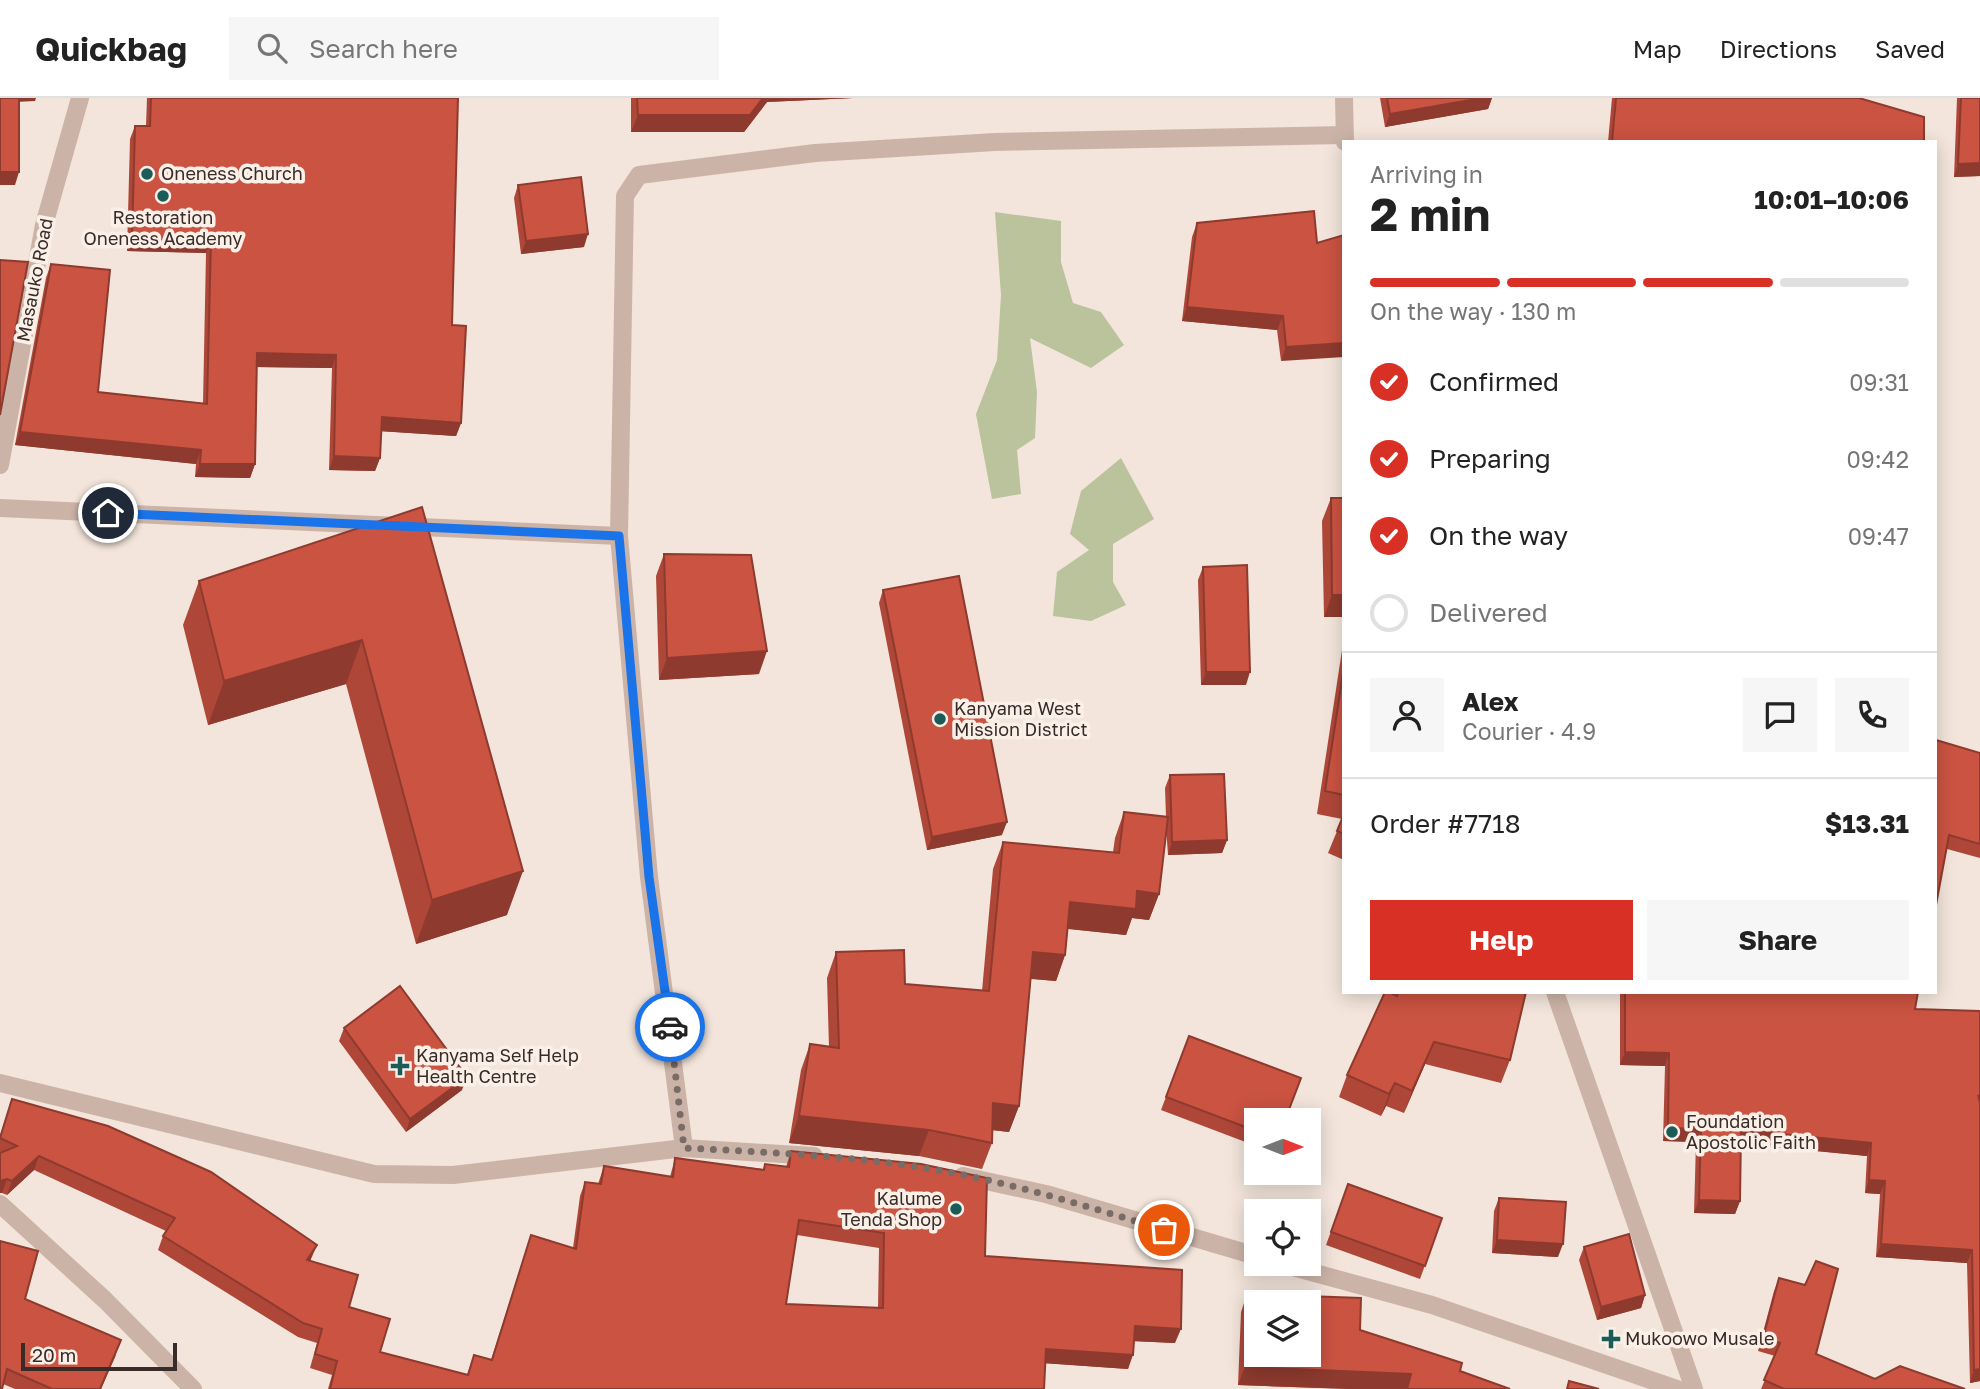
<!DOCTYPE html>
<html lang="en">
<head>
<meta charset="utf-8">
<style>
  :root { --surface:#fff; --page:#f6f6f6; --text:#222; --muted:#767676; --line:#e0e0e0; --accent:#d93025 }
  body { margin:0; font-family:"Golos Text",sans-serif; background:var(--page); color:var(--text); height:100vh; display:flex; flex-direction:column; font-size:26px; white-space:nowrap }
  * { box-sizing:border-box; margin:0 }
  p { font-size:23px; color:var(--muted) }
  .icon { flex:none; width:38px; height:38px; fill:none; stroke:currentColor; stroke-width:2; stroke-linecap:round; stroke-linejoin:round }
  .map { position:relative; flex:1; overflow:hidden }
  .side { position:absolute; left:1342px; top:42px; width:595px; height:854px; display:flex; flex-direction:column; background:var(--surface); border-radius:0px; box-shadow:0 4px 18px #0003 }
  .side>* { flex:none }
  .needle { width:46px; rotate:90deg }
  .fabs { position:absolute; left:1244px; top:1010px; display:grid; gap:14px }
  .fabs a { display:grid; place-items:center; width:77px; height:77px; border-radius:0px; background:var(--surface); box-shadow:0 4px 18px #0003; font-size:35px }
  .scale { position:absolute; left:21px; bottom:18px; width:156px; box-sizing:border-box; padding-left:7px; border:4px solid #382b28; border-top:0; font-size:19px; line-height:24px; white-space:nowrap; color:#382b28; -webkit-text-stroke:5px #faf0e8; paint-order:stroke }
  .pin { position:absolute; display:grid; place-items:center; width:60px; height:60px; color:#fff; margin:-30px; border:4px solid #fff; border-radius:50%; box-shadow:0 2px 7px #0007 }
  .courier { position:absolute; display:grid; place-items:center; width:70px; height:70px; margin:-35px; border:5px solid #1a73e8; border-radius:50%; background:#fff; color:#222; box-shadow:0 2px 9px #0007 }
  .head em { font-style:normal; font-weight:700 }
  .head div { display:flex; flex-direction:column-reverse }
  .head { display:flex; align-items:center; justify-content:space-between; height:119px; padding:0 28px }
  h1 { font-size:46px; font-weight:700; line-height:52px }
  .bar { display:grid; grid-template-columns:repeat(4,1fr); gap:10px 7px; align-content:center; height:84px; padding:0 28px }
  .bar i { height:9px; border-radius:5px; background:var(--line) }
  .bar .on { background:var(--accent) }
  .bar p { grid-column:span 4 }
  .line { display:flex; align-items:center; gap:18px; padding:0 28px; border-top:2px solid var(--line) }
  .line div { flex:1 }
  .round { display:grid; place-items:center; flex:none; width:74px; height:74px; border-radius:0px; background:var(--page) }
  ol { padding:0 28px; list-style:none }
  li { display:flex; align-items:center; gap:21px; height:77px }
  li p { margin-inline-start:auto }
  li .icon { padding:7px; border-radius:50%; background:var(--accent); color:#fff; stroke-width:4 }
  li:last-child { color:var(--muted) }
  li i { width:38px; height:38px; border:4px solid var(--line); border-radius:50% }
  .primary-button { display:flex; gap:14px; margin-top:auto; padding:14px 28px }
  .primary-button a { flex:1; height:80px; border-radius:0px; background:var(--accent); color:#fff; font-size:28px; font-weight:700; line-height:80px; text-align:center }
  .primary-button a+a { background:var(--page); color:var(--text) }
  header { display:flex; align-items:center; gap:42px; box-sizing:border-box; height:98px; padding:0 35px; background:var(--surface); border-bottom:2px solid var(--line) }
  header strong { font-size:33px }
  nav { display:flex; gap:38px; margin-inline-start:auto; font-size:24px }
  .search { width:490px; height:63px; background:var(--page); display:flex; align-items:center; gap:18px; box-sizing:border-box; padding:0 24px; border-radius:0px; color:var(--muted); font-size:26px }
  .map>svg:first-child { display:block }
  .green { fill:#bac39b }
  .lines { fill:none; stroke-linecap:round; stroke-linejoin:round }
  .street { stroke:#ccb3a7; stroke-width:18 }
  .wall { fill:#af4739; fill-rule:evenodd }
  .shaded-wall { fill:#8e3a2e }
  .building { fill:#cb5342; stroke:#8e3a2e; stroke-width:2; fill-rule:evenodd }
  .done { stroke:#796c67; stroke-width:7; stroke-dasharray:0 12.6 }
  .route { stroke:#1a73e8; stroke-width:9 }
  .poi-dot { fill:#1b5b58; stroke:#faf0e8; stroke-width:2.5 }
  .labels { text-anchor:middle; stroke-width:7; stroke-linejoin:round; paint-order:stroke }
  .poi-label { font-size:18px; fill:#382b28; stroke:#faf0e8; text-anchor:start }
  .street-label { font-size:18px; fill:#382b28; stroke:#faf0e8 }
</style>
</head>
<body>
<header>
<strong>Quickbag</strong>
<div class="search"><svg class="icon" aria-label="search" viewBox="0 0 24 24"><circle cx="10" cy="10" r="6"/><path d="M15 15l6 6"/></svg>Search here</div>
<nav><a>Map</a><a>Directions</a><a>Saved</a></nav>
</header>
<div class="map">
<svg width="1980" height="1291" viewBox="0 0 1980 1291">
  <rect width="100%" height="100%" fill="#f3e5db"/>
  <g class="green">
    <path d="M995,114L1061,123V164L1073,205L1101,214L1124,247L1091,270L1030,240L1037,294L1035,340L1017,352L1021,396L992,401L976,316L997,262L1001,197Z"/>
    <path d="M1121,360L1154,421L1113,446V484L1126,507L1091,523L1053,518L1057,474L1089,452L1070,436L1081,393Z"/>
  </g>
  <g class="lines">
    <g class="street">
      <path d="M1344,0L1345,44"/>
      <path d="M0,367L44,127L80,0"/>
      <path d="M0,410L619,438L649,779L684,1050"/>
      <path d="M619,438L625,98L639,77L815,55L995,44L1343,37"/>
      <path d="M1555,894L1694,1291"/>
      <path d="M0,985L374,1076L453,1077L684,1050L814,1058"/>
      <path d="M963,1078L1046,1096L1256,1158"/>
      <path d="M0,1106L105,1202L193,1291"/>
      <path d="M1282,1166L1432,1207L1677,1291"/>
    </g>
  </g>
  <g class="wall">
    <path d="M147,0H458L452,227L461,325L456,338L381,333L380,360L375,373L329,372L332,270L257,269L255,366L250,380L195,379L196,366L15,347L46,180L51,166L98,294L203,305L206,155L127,153L130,41L135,28H146Z"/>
    <path d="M631,0H853L767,4L744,34H631Z"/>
    <path d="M1380,0H1492L1488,11L1385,29Z"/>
    <path d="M1612,0H1859L1924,44H1608Z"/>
    <path d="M1957,0H1980V78L1954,79Z"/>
    <path d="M518,87L584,149L521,156L514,100Z"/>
    <path d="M1197,125L1317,145L1344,137L1281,263L1277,232L1182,223L1192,139Z"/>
    <path d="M1331,400L1344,519H1324L1322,423Z"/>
    <path d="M422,409L507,817L416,846L346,586L208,627L183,527L199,483Z"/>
    <path d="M664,456L759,576L659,582L656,478Z"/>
    <path d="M1203,469L1246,587H1201L1198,482Z"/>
    <path d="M883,492L1002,737L927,752L879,505Z"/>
    <path d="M1344,539V762L1328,755L1342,721L1317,716Z"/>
    <path d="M1936,642L1980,655V760L1947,751Z"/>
    <path d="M1170,677L1227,742L1222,755L1168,757L1166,729L1159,796L1149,822L1132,820L1126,837L1068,831L1065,857L1056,883L1031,881L1019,1008L1009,1034L992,1032V1045L982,1071L919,1058L789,1045L801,972L810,946L829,949L827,880L836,854L905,886L982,893L993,771L1003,744L1113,754L1115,740L1124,714L1166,719L1165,690Z"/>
    <path d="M1603,894H1918L1915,911L1980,913V1283L1970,1285L1967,1165L1876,1159L1880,1096L1865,1095L1867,1058L1741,1046L1740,1103L1735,1116L1694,1115L1696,1044L1663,1043L1665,968L1620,967V896Z"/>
    <path d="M1397,898L1510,962L1501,985L1425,966L1404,1015L1386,1008L1381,1018L1339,999L1347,977Z"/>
    <path d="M344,930L462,992L406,1034L339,943Z"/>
    <path d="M1189,938L1256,1022V1048L1161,1012Z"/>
    <path d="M12,1001L311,1161L310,1163L349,1209L380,1254L467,1277L474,1257L491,1262L531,1137L573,1150L580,1098L585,1084L598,1086L604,1068L670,1079L675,1060L763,1071L765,1066L786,1069L791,1053L985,1158L1175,1245L1134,1243L1128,1271L1045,1265L1044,1291H328L332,1277L310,1270L317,1245L298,1239L158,1152L163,1138L166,1133L34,1072L7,1097L2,1095H0V1038ZM797,1137L879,1150L878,1210L786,1206Z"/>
    <path d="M1348,1086L1442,1120L1420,1181L1326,1147Z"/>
    <path d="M1499,1100L1558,1159L1492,1155L1494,1113Z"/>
    <path d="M1584,1149L1645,1197L1641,1210L1597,1222L1579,1162Z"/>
    <path d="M1779,1180L1816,1256L1875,1281L1965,1291H1761L1775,1258L1758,1253L1774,1193Z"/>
    <path d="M1247,1196L1360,1232L1460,1273L1510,1291H1350L1238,1287L1241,1214Z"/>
    <path d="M25,1201L116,1257L101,1291H15L3,1286Z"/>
  </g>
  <g class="shaded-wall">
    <path d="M16,0H36L35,3L15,4Z"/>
    <path d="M763,0H853L767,4L744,34H631L638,17Z"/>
    <path d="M1482,0H1492L1488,11L1385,29L1390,16Z"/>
    <path d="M1980,65V78L1954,79L1958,66Z"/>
    <path d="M0,74H19L15,87H0Z"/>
    <path d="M588,136L584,149L521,156L526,143Z"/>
    <path d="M132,139L211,141L206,155L127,153Z"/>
    <path d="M1187,209L1283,218L1277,232L1182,223Z"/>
    <path d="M1344,245V259L1281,263L1286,249Z"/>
    <path d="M257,255L336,257L332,270L252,269Z"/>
    <path d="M382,319L461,325L456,338L377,333Z"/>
    <path d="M20,334L201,352L196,366L15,347Z"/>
    <path d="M334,358L380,360L375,373L329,372Z"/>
    <path d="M200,366H255L250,380L195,379Z"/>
    <path d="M1332,497H1344V519H1324Z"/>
    <path d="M362,542L346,586L208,627L224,583Z"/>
    <path d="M767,553L759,576L659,582L667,560Z"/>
    <path d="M1206,574H1250L1246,587H1201Z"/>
    <path d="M1007,724L1002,737L927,752L932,739Z"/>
    <path d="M1227,742L1222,755L1168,757L1172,744Z"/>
    <path d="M523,773L507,817L416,846L432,802Z"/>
    <path d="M1137,793L1159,796L1149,822L1132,820L1126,837L1061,830L1070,804Z"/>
    <path d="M1033,854L1065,857L1056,883L1024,880Z"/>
    <path d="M1604,894H1620V896L1603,895Z"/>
    <path d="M1434,944L1425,966L1404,1015L1412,993Z"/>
    <path d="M1625,954L1669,955L1665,968L1620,967Z"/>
    <path d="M467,979L462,992L406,1034L410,1021Z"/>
    <path d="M1395,985L1386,1008L1381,1018L1389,996Z"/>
    <path d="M993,1005L1019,1008L1009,1034L983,1031Z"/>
    <path d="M799,1018L929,1032L919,1058L789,1045Z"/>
    <path d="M1668,1030L1701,1031L1696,1044L1663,1043Z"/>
    <path d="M1741,1032L1871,1045L1867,1058L1737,1045Z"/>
    <path d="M39,1058L34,1072L7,1097L12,1083Z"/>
    <path d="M7,1081L2,1095H0V1083Z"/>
    <path d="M1869,1082L1885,1083L1880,1096L1865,1095Z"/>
    <path d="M1699,1102L1740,1103L1735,1116L1694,1115Z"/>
    <path d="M1497,1142L1563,1146L1558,1159L1492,1155Z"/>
    <path d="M1881,1146L1972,1152L1967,1165L1876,1159Z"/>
    <path d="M317,1147L311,1161L302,1176L307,1162Z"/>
    <path d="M1645,1197L1641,1210L1597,1222L1601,1209Z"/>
    <path d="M1135,1228L1181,1231L1175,1245L1130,1243Z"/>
    <path d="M1046,1251L1133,1257L1128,1271L1041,1265Z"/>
    <path d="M1245,1269L1411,1276L1406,1291H1350L1238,1287Z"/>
    <path d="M1980,1271V1283L1970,1285L1974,1272Z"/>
  </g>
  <g class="building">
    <rect x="0" y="0" width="19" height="74"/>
    <path d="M151,0H458L452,227L466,228L461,325L382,319L380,360L334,358L336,257L257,255L255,366H200L201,352L20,334L51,166L110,172L98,294L207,306L211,141L132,139L135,28H150Z"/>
    <path d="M637,0H763L750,17H638Z"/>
    <path d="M1387,0H1482L1390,16Z"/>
    <path d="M1616,0H1859L1924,19V44H1612Z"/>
    <path d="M1961,0H1980V65L1958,66Z"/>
    <path d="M581,79L588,136L526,143L518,87Z"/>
    <path d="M1314,113L1317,145L1344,137V245L1286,249L1283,218L1187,209L1197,125Z"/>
    <path d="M0,162L28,164L0,317Z"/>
    <path d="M1331,400H1344V497H1332Z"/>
    <path d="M422,409L523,773L432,802L362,542L224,583L199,483Z"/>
    <path d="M664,456L751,457L767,553L667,560Z"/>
    <path d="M1247,467L1250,574H1206L1203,469Z"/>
    <path d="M959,478L1007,724L932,739L883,492Z"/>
    <path d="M1344,569V697L1325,693Z"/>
    <path d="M1936,642L1980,655V746L1949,737L1936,807Z"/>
    <path d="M1224,676L1227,742L1172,744L1170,677Z"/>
    <path d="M1124,714L1168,719L1159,796L1137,793L1136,811L1070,804L1065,857L1033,854L1019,1008L993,1005L992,1045L929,1032L799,1018L810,946L839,950L836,854L904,852L905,886L989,893L1003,744L1119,755Z"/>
    <path d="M1344,716V736L1337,733Z"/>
    <path d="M400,888L467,979L410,1021L344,930Z"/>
    <path d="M1385,894H1389L1397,898L1398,894H1526L1510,962L1434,944L1412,993L1395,985L1389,996L1347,977Z"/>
    <path d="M1625,894H1918L1915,911L1980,913V1000L1978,997L1980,1005V1271L1974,1272L1972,1152L1881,1146L1885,1083L1869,1082L1871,1045L1741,1032L1740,1103L1699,1102L1701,1031L1668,1030L1669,955L1625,954Z"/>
    <path d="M1189,938L1301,980L1285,1022H1256V1033L1166,999Z"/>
    <path d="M12,1001L108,1028L211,1074L317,1147L307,1162L358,1177L349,1209L390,1221L380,1254L468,1277L474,1257L492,1262L531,1137L576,1151L585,1084L601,1086L604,1068L673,1079L675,1060L764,1072L765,1066L789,1069L791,1053L921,1066L987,1080L985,1158L1182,1172L1181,1231L1135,1228L1133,1257L1046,1251L1044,1291H330L337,1263L315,1256L322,1231L303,1225L163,1138L175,1120L39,1058L12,1083L7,1081L0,1083V1055L17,1048L0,1040ZM799,1122L884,1135L883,1210L786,1206Z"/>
    <path d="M1348,1086L1442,1120L1425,1168L1331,1134Z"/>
    <path d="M1499,1100L1566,1104L1563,1146L1497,1142Z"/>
    <path d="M1629,1136L1645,1197L1601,1209L1584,1149Z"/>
    <path d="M0,1143L38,1153L25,1201L121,1242L100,1291H52L7,1271L2,1291H0Z"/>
    <path d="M1816,1163L1838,1171L1816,1256L1875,1281L1900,1268L1965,1291H1784L1764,1282L1780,1245L1763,1240L1779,1180L1805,1187Z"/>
    <path d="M1247,1196L1361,1200L1360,1232L1462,1265L1460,1273L1510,1291H1407L1411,1276L1245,1269ZM1256,1204H1309V1256H1256Z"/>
    <path d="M1569,1283L1599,1291H1567Z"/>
  </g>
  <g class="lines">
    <path class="done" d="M670,929L684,1050C762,1054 840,1057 917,1069C1001,1081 1083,1107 1164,1132"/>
    <path class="route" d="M108,415L619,438L649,779L670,929"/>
  </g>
  <g class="poi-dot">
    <circle cx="147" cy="76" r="7"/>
    <circle cx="163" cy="98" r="7"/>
    <circle cx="940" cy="621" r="7"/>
    <path d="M396.5 957.5h7v7h7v7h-7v7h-7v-7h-7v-7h7z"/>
    <circle cx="1672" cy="1034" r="7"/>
    <circle cx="956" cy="1111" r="7"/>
    <path d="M1607.5 1230.5h7v7h7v7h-7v7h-7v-7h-7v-7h7z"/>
  </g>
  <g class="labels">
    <g class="poi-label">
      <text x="161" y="82">Oneness Church</text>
      <text x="163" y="126" text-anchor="middle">Restoration<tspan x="163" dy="21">Oneness Academy</tspan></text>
      <text x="954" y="617">Kanyama West<tspan x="954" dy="21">Mission District</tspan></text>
      <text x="416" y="964">Kanyama Self Help<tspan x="416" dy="21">Health Centre</tspan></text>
      <text x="1686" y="1030">Foundation<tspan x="1686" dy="21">Apostolic Faith</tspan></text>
      <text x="942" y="1107" text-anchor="end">Kalume<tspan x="942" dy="21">Tenda Shop</tspan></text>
      <text x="1625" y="1247">Mukoowo Musale</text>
    </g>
    <g class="street-label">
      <text transform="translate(35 182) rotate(-79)" y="6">Masauko Road</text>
    </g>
  </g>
</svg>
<div class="fabs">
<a><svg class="needle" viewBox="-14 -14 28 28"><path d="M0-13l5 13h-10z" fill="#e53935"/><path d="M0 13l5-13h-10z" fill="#767676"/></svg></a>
<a><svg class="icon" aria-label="locate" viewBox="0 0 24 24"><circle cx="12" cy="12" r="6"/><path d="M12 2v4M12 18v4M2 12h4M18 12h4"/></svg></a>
<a><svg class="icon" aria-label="layers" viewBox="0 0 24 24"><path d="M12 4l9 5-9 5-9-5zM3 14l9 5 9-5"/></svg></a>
</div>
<div class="scale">20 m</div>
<div class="pin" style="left:1164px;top:1132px;background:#ea580c"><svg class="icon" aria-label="bag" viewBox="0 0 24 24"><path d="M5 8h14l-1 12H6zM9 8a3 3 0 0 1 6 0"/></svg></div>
<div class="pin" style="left:108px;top:415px;background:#1f2937"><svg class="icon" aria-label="home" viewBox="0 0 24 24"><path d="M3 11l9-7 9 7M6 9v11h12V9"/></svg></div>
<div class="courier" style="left:670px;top:929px"><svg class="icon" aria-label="car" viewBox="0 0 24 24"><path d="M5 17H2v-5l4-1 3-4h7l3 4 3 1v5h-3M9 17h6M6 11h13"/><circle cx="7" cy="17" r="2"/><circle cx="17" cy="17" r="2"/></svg></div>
<section class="side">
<div class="head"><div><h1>2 min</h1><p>Arriving in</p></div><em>10:01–10:06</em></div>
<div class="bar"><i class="on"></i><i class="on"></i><i class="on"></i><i></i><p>On the way · 130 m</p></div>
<ol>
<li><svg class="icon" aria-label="check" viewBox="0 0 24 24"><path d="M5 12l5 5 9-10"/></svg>Confirmed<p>09:31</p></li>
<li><svg class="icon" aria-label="check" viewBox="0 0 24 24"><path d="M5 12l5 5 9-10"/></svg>Preparing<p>09:42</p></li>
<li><svg class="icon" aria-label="check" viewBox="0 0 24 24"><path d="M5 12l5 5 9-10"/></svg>On the way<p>09:47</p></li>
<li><i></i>Delivered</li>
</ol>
<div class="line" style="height:126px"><a class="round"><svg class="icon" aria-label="person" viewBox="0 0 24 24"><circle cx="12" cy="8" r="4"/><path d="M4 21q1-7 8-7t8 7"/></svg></a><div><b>Alex</b><p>Courier · 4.9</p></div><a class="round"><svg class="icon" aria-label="chat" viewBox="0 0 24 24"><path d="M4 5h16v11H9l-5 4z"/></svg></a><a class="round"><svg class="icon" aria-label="phone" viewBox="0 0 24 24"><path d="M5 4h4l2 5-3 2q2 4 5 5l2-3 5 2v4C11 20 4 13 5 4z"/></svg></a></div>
<div class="line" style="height:91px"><div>Order #7718</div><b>$13.31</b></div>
<div class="primary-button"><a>Help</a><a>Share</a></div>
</section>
</div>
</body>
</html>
